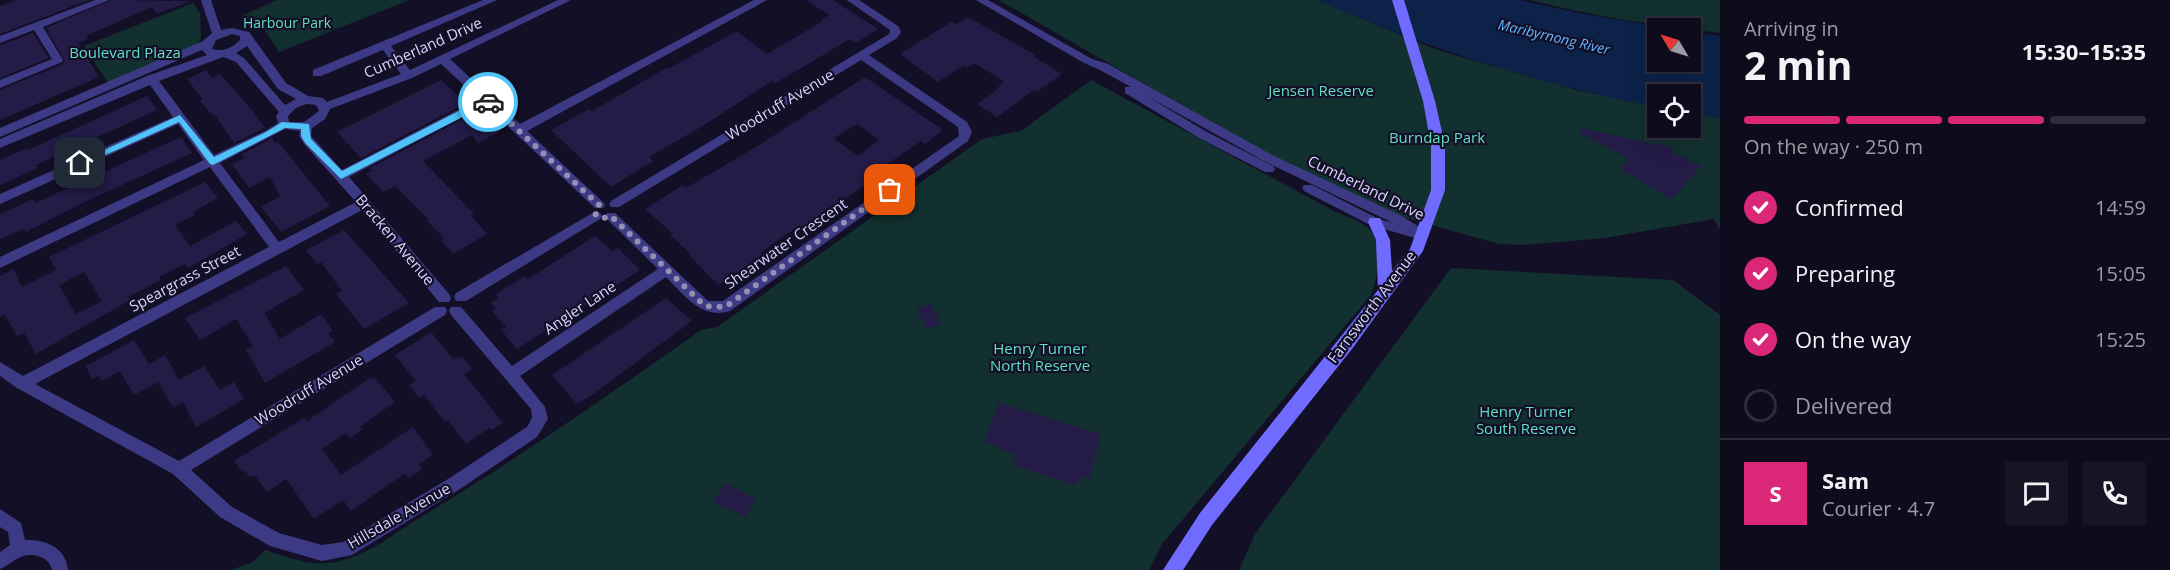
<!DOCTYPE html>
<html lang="en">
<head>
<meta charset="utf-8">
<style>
  :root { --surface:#0e0b1c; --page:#171425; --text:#f1f3f6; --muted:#9b9ba3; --line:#2e2b3b; --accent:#db2777 }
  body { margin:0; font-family:"Open Sans",sans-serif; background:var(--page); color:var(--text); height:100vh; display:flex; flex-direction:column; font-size:22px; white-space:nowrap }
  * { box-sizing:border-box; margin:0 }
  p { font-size:20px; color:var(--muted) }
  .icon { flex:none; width:33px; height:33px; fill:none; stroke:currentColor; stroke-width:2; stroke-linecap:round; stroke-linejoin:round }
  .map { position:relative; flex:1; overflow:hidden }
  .drawer { display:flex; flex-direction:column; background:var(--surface); width:450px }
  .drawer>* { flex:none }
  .needle { width:39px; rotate:308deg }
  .fabs { position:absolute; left:1647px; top:18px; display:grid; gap:12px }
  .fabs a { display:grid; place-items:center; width:54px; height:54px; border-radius:0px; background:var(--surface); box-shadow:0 6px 24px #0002,0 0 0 2px var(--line); font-size:30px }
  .pin { position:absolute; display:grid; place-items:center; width:51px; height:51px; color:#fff; margin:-26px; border-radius:12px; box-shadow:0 3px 9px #0006 }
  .courier { position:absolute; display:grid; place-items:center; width:60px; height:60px; margin:-30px; border:4px solid #4fc3f7; border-radius:50%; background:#fff; color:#222; box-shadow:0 2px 8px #0007 }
  .summary em { font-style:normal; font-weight:700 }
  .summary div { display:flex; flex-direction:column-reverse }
  .summary { display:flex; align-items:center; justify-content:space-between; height:102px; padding:0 24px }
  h1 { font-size:39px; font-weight:700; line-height:45px }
  .bar { display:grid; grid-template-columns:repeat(4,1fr); gap:9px 6px; align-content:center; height:72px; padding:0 24px }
  .bar i { height:8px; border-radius:4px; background:var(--line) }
  .bar .current { background:var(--accent) }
  .bar p { grid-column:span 4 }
  .line { display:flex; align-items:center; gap:15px; padding:0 24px; border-top:2px solid var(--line) }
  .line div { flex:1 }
  .round { display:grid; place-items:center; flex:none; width:63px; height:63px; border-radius:0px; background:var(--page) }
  ol { padding:0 24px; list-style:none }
  li { display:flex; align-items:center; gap:18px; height:66px }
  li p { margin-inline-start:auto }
  li .icon { padding:6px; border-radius:50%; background:var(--accent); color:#fff; stroke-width:4 }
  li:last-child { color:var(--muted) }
  li i { width:33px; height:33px; border:3px solid var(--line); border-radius:50% }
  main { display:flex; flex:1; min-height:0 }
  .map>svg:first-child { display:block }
  .green { fill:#12302f }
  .water { fill:#0c2248 }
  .building { fill:#241b47; fill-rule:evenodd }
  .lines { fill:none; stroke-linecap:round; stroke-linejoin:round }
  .street { fill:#3d3a85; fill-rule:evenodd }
  .secondary { fill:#6f6bff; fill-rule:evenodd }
  .route { fill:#4fc3f7 }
  .done { stroke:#948fb3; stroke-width:6; stroke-dasharray:0 10.8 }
  .labels { text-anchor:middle; stroke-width:4.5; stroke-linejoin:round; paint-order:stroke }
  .far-park-label { font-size:14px; fill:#5fe0c0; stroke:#130f26 }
  .far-water-label { font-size:14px; font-style:italic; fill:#62b6ff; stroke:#130f26 }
  .street-label { font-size:15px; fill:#d9d4ff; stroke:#130f26 }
  .park-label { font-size:15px; fill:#5fe0c0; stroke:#130f26 }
</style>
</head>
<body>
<main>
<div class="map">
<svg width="1720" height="570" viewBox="0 0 1720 570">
  <rect width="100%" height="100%" fill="#130f26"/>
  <g class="green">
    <path d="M277,0H409L279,52L262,26L242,16Z"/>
    <path d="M999,0H1318L1432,48L1461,57L1577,90L1657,107L1658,128H1690L1691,113L1720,118V230L1714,219L1605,238L1525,245L1499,244L1403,217L1269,156Z"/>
    <path d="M1530,0H1720V33C1657,26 1592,16 1530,0Z"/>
    <path d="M193,3L200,13L201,39L197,44L108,83L84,46Z"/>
    <path d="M1091,80L1332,210C1342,215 1357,219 1367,227C1385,242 1378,276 1371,295L1162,544L1149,570H231L253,562L265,550C290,558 314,568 340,561C370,554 398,531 424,515C519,458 610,394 701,330L717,327L982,139L1021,131Z"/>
    <path d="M1451,268L1673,280L1720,315V570H1239L1255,534Z"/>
  </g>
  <path class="water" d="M1318,0H1519L1579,13L1666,28H1658V62H1690L1691,32L1720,36V118L1691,113L1690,94H1658L1657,107C1539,84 1428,49 1318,0Z"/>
  <g class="building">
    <path d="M17,0H89L0,34V6Z"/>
    <path d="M111,0L191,1L157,14L152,7L86,36L88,39L78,43L99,77L0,120V90L63,64L65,61L46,28Z"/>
    <path d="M806,0H833L878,29L856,43L850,39L776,83L772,81L701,127L649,157L653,161L611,187L551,130L589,109L592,111L666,68L668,69L737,31L767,54L823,21L821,20L829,15Z"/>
    <path d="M968,17L1035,55L1033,56L1062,74L1037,92L1034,90L997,117L977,104L993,93L1004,81L974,63L967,68L963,66L938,82L900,54L951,22L956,24Z"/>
    <path d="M33,33L49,58L0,78V45Z"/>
    <path d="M206,70L212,78L220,74L253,111L265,128L234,143L215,115L213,116L200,101L203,100L187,79Z"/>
    <path d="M865,77L943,130L925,144L921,141L882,168L884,170L858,190L796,231L794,229L760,253L762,256L718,285L689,255L691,254L670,235L672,233L645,209L683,185L686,188L751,150ZM857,124L879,140L858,156L834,138Z"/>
    <path d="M441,80L466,103L361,158L337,132Z"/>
    <path d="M147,96L157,110L36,165L38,168L0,185V160L27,148L28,150Z"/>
    <path d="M476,112L479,116L482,114L499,132L478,143L472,135L423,161L474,214L471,216L487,234L453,254L441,240L444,238L427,221L429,220L395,186L384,192L366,174L372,171L370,168Z"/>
    <path d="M1580,128L1674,148L1671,151L1701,166L1672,199L1620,169L1630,159L1578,132Z"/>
    <path d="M181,137L192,153L80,204L26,232L24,229L0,239V214L33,199L35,203Z"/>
    <path d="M272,138L275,143L278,142L330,206L281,232L261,207L280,196L270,177L249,188L232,164L244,158L242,154Z"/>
    <path d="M205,182L218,198L193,212L195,215L175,225L190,246L236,221L247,234L188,268L185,264L159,277L161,280L128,297L130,300L36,354L24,333L17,336L5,315L0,317V276L14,269L22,287L56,270L49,257ZM84,272L102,301L76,314L59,285Z"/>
    <path d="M344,230L409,303L364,329L336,294L342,291L321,262L317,264L306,250Z"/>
    <path d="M595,236L612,251L618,248L640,270L517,349L501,330L506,327L492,311L495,309L491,303L499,298L496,294L525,276L528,279Z"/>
    <path d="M286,266L304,290L266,312L265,314L280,339L321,314L333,330L328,333L335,342L265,383L246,350L253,346L236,319L200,340L185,318Z"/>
    <path d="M666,298L692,321L595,393L577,404L552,375Z"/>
    <path d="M930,304L942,324L927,329L916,309Z"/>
    <path d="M431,332L453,359L463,357L472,369L464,374L503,423L492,430L489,428L466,444L448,420L445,422L424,395L419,398L409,385L416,381L395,355Z"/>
    <path d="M134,340L149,364L165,355L179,380L204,366L220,390L234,382L244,399L196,427L183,402L173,407L158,382L134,395L120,371L102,381L99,376L92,379L86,366Z"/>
    <path d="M371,377L373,380L375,378L395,402L360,427L362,430L350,438L346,433L322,449L341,475L413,427L433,455L419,464L422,470L408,478L405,473L351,511L343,500L314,519L286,479L267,492L255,476L250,477L244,470L242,472L234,461L304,418L307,421Z"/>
    <path d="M999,403L1101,434L1089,479L1080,477L1076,486L1012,465L1016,455L984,441Z"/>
    <path d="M725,483L756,499L745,517L713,502Z"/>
  </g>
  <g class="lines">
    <g class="street">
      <path d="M95,0H109L43,27L63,60L62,62L0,88V80L52,59L34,30L0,43V36Z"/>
      <path d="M201,0H211L221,30L232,28L249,32L286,83L308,96L323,98L327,102L401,74L383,50L321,76H313V70L483,0H497L391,46L410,70L558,0H571L450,59L520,124L754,0H767L527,131L603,202L605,205L603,208H595L485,105L349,177L449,294L451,298L449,302H439L362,210L35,384L179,461L435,307H445L447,311L445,315L191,470L232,507L279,533L322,545L343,542L448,479L527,427L532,418L531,409L451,315L449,311L451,307H461L512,366L658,269L607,219L605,216L607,213H615L708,301H723L959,136L958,127L861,60L619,207H611L609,204L611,201L889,34L890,30L847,0H859L898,26L901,32L897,38L869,55L967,122L972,132L968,141L730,311C702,320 684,295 666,277L520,376L545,407L548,419L537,437L460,489L352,555L322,561L270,546L220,517L173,474L17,388L0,376V362L23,376L269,247L210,167L0,268V257L204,160L178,124L0,204V194L173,117L150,85L0,148V139L147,76L207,55L202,50L0,137V128L203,41L212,33ZM232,34L240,36V40C232,48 223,52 212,49L216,40ZM247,46L278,89L296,99L285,105L244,58L236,53ZM223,57L236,62L279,112L276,116L278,123L265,131L214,155L159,81ZM441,64L479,99L342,170L311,136L312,128L325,119L330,109L412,78ZM306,104L316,105L319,111L304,122H289L288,116L296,108ZM285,129L300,131L299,136L304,144L356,202L279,242L220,163Z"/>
      <path d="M976,0H988L1092,59L1108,64L1272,155L1402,216L1427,232L1428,235L1422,240L1370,225L1304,191L1302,188L1304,185H1312L1379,219L1393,223L1264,161L1145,95L1207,132L1273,166L1275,169L1273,172H1265L1199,138L1125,93V87H1131L1100,70L1084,63Z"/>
      <path d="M596,211L600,213L602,216L600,219L466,301H456L454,297L456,293Z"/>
      <path d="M0,509L21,523L25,540C46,539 66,548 68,570H52C50,557 32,552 21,557C13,560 8,566 0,569V552L10,545L8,532L0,527Z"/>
    </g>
    <path class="secondary" d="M1392,0H1404L1435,101L1445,145V190L1423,251L1352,349L1212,525L1183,570H1163L1200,513L1378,290L1376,240L1368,222L1370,218H1380L1390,240L1392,271L1410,249L1431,190V145L1423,101Z"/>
  </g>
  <path class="route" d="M484,98H489L492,102L341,179L305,143L301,136V129L285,128L213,165L210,164L179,122L83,165L76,163L180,115L214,157L266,132L282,122L309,124L311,139L342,171Z"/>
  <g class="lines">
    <path class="done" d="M488,102L599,205L595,211L596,216L604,218L611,216L705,306L725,307L890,190"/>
  </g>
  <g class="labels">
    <g class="far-park-label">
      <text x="287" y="28">Harbour Park</text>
    </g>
    <g class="far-water-label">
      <text transform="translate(1554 37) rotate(13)" y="5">Maribyrnong River</text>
    </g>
    <g class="street-label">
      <text transform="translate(423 48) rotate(-24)" y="5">Cumberland Drive</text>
      <text transform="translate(780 105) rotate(-31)" y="5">Woodruff Avenue</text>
      <text transform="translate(1366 188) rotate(26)" y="5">Cumberland Drive</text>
      <text transform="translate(395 240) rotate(50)" y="5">Bracken Avenue</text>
      <text transform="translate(786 244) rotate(-35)" y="5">Shearwater Crescent</text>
      <text transform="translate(185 279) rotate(-28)" y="5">Speargrass Street</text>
      <text transform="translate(1372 307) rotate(-53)" y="5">Farnsworth Avenue</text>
      <text transform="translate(580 308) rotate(-34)" y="5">Angler Lane</text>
      <text transform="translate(309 390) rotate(-31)" y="5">Woodruff Avenue</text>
      <text transform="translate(399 516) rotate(-30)" y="5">Hillsdale Avenue</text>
    </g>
    <g class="park-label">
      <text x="125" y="58">Boulevard Plaza</text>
      <text x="1321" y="96">Jensen Reserve</text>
      <text x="1437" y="143">Burndap Park</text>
      <text x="1040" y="354">Henry Turner<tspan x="1040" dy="17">North Reserve</tspan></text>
      <text x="1526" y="417">Henry Turner<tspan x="1526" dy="17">South Reserve</tspan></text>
    </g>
  </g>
</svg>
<div class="fabs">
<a><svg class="needle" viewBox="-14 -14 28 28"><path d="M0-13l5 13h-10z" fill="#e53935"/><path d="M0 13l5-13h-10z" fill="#9b9ba3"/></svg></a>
<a><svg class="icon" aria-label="locate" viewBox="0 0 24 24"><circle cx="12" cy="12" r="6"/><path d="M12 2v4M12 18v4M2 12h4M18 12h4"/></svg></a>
</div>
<div class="pin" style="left:890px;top:190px;background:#ea580c"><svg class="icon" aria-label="bag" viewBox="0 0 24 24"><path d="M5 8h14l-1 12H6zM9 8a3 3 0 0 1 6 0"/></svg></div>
<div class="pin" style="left:80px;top:163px;background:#1f2937"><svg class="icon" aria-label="home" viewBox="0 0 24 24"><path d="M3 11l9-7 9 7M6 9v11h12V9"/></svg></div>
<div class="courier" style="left:488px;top:102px"><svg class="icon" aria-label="car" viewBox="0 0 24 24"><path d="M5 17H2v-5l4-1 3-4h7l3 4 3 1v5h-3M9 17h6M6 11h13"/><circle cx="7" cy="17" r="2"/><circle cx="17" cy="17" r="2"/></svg></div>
</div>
<section class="drawer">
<div class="summary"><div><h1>2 min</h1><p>Arriving in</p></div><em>15:30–15:35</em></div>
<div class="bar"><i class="current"></i><i class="current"></i><i class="current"></i><i></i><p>On the way · 250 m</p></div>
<ol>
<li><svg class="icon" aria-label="check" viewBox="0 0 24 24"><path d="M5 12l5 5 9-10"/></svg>Confirmed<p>14:59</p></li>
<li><svg class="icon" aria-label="check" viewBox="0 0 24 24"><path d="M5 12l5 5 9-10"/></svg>Preparing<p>15:05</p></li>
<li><svg class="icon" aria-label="check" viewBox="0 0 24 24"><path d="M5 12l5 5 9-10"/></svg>On the way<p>15:25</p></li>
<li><i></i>Delivered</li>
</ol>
<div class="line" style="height:108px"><b class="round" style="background:var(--accent);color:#fff">S</b><div><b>Sam</b><p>Courier · 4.7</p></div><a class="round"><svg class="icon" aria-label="chat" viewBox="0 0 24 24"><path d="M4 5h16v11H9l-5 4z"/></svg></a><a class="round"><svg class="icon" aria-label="phone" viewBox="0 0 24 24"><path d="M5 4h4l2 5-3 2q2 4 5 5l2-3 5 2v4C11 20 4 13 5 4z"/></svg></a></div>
</section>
</main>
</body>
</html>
